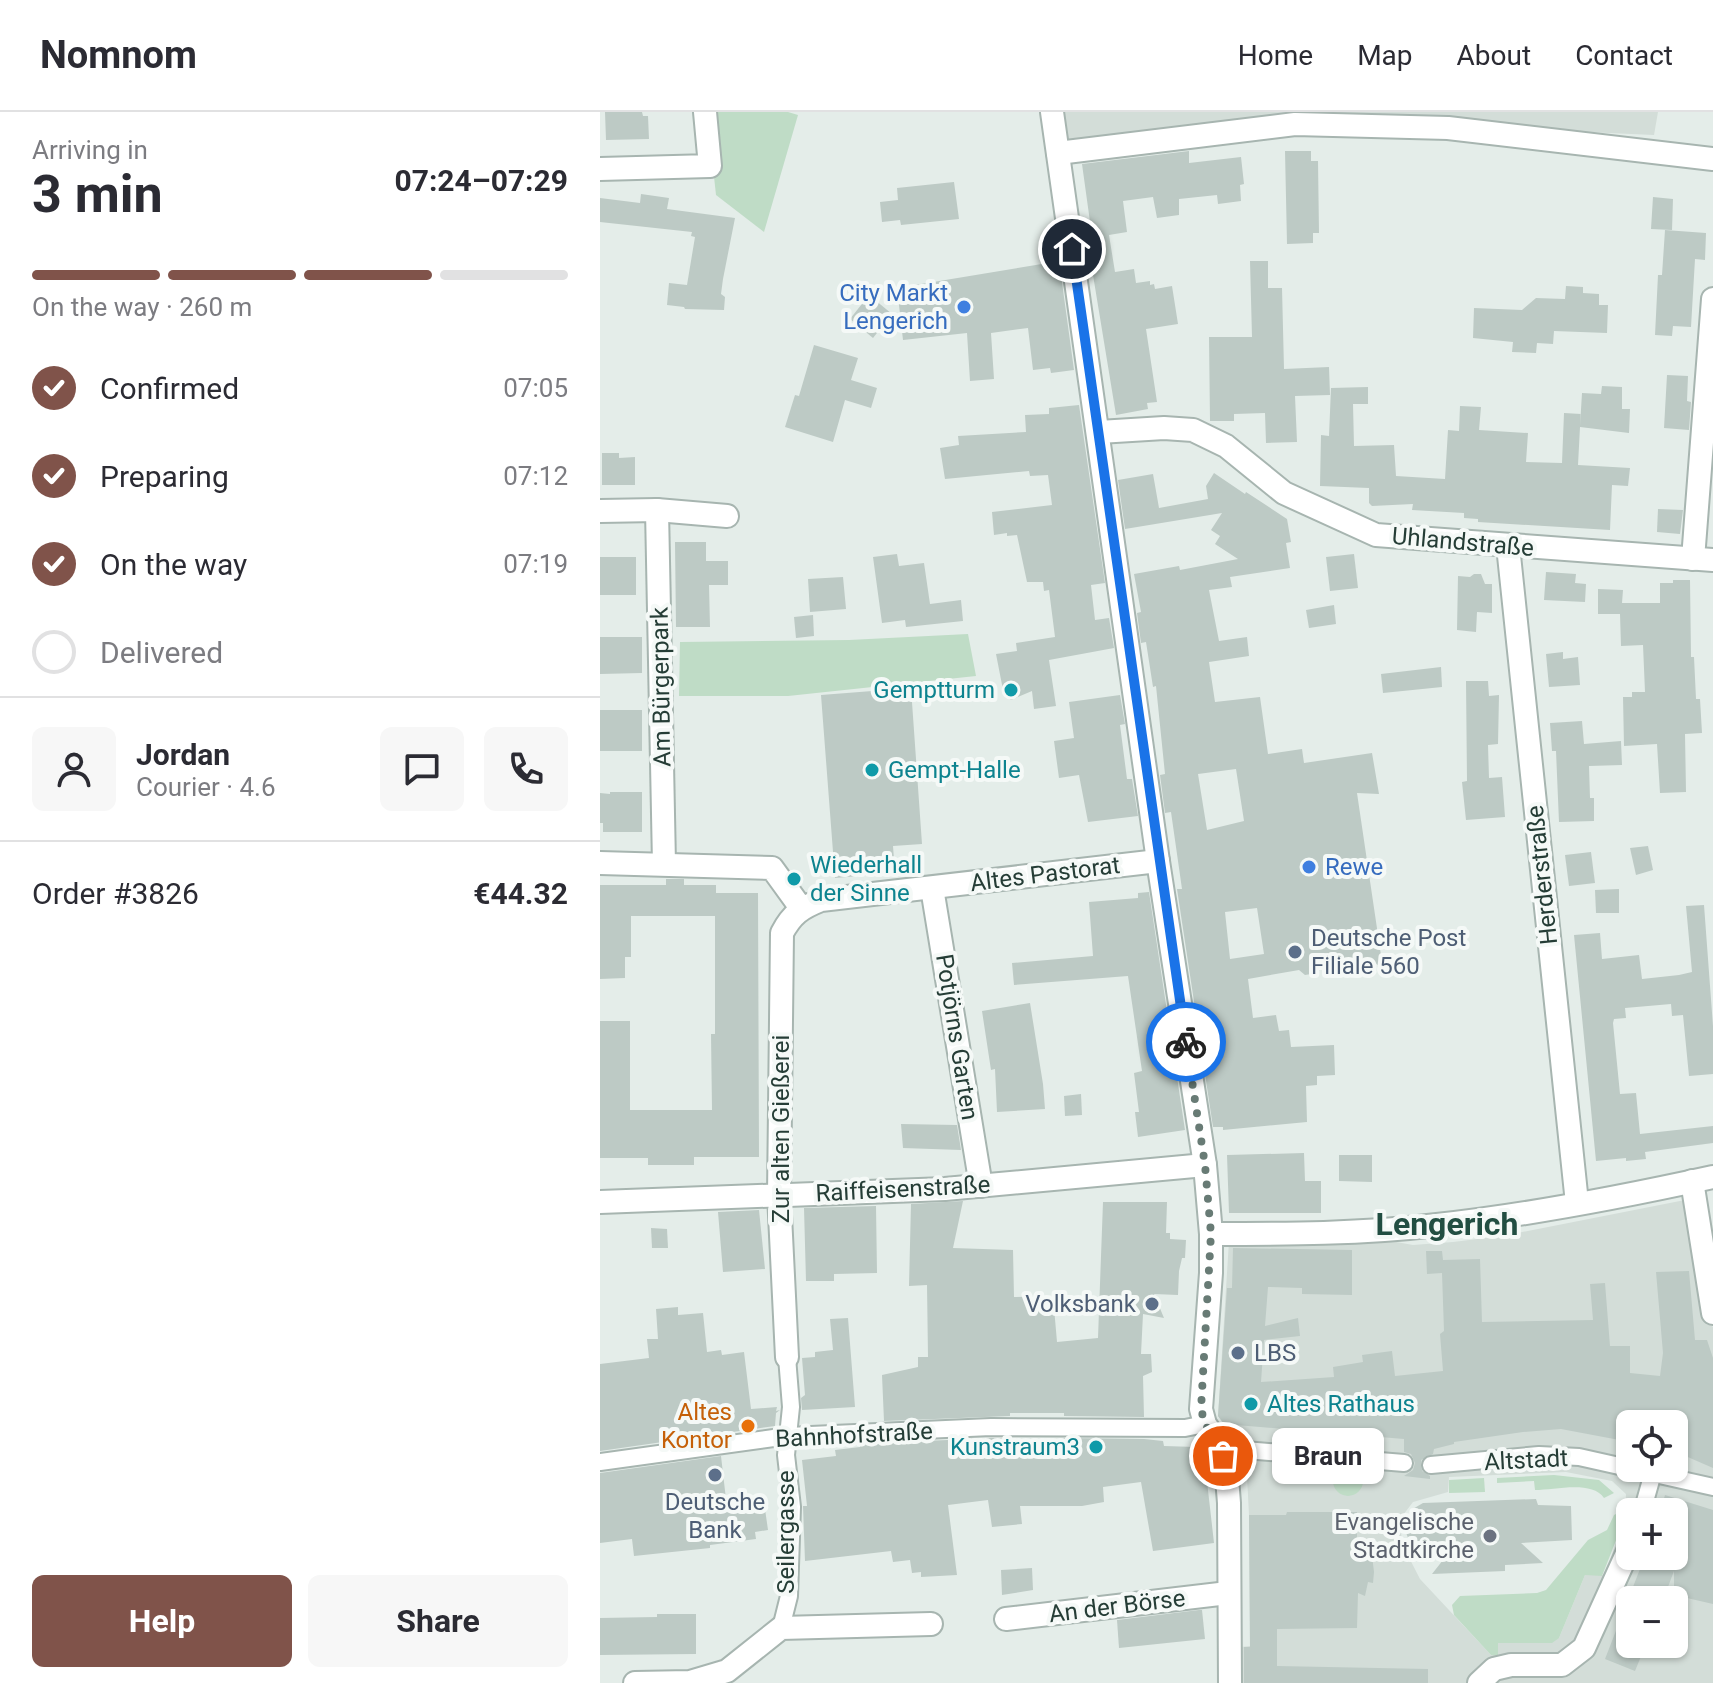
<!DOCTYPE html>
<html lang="en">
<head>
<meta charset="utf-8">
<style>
  :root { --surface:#fff; --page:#f7f7f7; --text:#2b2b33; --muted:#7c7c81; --line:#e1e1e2; --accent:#80534a }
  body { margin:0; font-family:Roboto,sans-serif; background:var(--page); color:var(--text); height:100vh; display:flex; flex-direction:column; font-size:30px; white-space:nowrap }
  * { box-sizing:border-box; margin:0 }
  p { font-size:26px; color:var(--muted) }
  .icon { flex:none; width:44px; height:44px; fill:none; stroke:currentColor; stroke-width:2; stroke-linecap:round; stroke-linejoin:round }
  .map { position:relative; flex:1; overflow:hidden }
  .details { display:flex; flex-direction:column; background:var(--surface); width:600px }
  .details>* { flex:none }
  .tools { position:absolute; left:1016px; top:1298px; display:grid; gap:16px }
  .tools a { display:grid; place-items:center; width:72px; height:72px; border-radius:12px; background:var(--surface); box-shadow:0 2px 6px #0004; font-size:40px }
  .pin { position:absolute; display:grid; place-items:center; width:68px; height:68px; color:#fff; margin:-34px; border:4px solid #fff; border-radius:50%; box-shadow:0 2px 8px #0007 }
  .courier { position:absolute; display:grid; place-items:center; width:80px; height:80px; margin:-40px; border:6px solid #1a73e8; border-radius:50%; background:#fff; color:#222; box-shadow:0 2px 10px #0007 }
  .bubble { position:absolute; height:56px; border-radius:12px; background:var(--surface); box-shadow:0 2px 6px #0004; font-size:26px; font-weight:700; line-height:56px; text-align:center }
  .summary em { font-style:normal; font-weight:700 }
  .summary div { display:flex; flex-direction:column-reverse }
  .summary { display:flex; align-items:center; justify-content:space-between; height:136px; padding:0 32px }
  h1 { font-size:52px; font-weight:700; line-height:60px }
  .bar { display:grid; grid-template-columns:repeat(4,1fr); gap:12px 8px; align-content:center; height:96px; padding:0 32px }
  .bar i { height:10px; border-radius:6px; background:var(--line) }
  .bar .active { background:var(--accent) }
  .bar p { grid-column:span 4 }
  .line { display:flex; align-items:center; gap:20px; padding:0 32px; border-top:2px solid var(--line) }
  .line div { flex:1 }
  .round { display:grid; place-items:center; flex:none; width:84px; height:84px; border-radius:12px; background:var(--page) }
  ol { padding:0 32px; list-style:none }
  li { display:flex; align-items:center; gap:24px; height:88px }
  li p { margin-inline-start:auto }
  li .icon { padding:8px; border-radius:50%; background:var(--accent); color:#fff; stroke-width:4 }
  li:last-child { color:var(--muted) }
  li i { width:44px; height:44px; border:4px solid var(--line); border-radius:50% }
  .primary-button { display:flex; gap:16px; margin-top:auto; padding:16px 32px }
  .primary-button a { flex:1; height:92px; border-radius:12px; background:var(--accent); color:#fff; font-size:32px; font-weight:700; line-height:92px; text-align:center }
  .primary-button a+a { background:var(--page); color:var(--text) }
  header { display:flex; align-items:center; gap:48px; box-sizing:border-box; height:112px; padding:0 40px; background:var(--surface); border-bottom:2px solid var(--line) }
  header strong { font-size:38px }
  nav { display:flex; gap:44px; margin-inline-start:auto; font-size:28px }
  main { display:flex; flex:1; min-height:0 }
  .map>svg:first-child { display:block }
  .built { fill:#d3ddd8; fill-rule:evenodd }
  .green { fill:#bfdcc6 }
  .building { fill:#bdcac5; fill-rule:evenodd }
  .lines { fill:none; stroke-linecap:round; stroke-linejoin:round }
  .pedestrian-casing { stroke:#a7b5b0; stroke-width:20 }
  .minor-casing { stroke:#a7b5b0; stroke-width:26 }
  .pedestrian { stroke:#fff; stroke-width:16 }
  .minor { stroke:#fff; stroke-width:22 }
  .done { stroke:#687b75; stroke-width:8; stroke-dasharray:0 14.4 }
  .route { stroke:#1a73e8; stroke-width:10 }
  .shop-dot { fill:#3f7fe0; stroke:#f5f9f7; stroke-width:3 }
  .culture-dot { fill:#0f9aa8; stroke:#f5f9f7; stroke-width:3 }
  .service-dot { fill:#5c6f8a; stroke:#f5f9f7; stroke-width:3 }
  .food-dot { fill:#e8710a; stroke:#f5f9f7; stroke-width:3 }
  .worship-dot { fill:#6b7280; stroke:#f5f9f7; stroke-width:3 }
  .labels { text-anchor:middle; stroke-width:8; stroke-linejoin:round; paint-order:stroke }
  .shop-label { font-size:24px; fill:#366cbe; stroke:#f5f9f7; text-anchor:end }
  .street-label { font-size:24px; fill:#253d36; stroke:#f5f9f7 }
  .culture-label { font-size:24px; fill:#0d838f; stroke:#f5f9f7; text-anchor:start }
  .service-label { font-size:24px; fill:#4e5e75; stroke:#f5f9f7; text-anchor:start }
  .food-label { font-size:24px; fill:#c56008; stroke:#f5f9f7; text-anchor:end }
  .worship-label { font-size:24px; fill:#5b616d; stroke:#f5f9f7; text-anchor:end }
  .district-label { font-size:32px; font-weight:bold; fill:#224e42; stroke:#f5f9f7 }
</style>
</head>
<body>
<header>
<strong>Nomnom</strong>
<nav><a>Home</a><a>Map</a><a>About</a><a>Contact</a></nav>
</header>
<main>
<section class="details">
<div class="summary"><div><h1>3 min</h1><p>Arriving in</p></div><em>07:24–07:29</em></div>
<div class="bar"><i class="active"></i><i class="active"></i><i class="active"></i><i></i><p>On the way · 260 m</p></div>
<ol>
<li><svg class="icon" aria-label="check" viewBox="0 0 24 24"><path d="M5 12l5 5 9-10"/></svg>Confirmed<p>07:05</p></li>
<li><svg class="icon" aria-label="check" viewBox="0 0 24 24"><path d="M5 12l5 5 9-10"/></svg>Preparing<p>07:12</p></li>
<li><svg class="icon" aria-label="check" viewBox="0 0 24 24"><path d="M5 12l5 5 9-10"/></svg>On the way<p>07:19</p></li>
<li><i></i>Delivered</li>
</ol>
<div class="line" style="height:144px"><a class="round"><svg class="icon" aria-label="person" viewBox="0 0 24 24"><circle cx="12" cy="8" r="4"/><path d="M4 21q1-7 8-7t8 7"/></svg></a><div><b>Jordan</b><p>Courier · 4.6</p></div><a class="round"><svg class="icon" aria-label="chat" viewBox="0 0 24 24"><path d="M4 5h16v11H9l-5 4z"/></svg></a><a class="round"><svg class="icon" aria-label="phone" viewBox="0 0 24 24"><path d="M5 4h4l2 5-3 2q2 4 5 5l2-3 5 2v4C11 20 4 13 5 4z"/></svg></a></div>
<div class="line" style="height:104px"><div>Order #3826</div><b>€44.32</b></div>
<div class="primary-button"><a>Help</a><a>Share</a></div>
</section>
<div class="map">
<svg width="1113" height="1571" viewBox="0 0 1113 1571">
  <rect width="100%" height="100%" fill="#e4ede9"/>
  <g class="built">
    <path d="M460,0H1058L1054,23L697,7L466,39Z"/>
    <path d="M1085,1088L1105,1208L1113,1215V1571H641V1535L650,1534L649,1403L646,1345L618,1304L629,1129L780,1127L813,1133L853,1130L902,1124ZM1030,1312H1074V1356H1030ZM966,1360L1012,1369L1026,1382L1025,1405L1010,1448L1003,1463H985L959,1526L898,1531L891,1543L820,1467L802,1432L800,1407L813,1390L848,1380L849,1365ZM1030,1400H1074V1444H1030ZM1030,1488H1074V1532H1030Z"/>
  </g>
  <g class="green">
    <path d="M107,0H188L198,3L164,120L116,83Z"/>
    <path d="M368,522L376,564L188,584H79L80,530L249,528Z"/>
    <circle cx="748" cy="1369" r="15"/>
    <path d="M954,1363L999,1368L1014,1381L1004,1386C992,1368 955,1378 935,1378L934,1369L897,1371V1366Z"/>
    <path d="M884,1366L885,1380L849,1381V1368Z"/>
    <path d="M1024,1398V1408L1002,1464L985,1463L959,1526L952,1531H898V1544L891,1543L854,1503L852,1493L860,1484L937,1481L946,1478L988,1428L1007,1418L1014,1403Z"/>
  </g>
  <g class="building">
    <path d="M5,0H42L43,4H48L49,27L6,28Z"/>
    <path d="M589,39V51L641,45L644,72L640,73L641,89L618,92L617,83L579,87V103L557,106L553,85L523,89L527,120L509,123L515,160L534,157L536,171L550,169V173L554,172L555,177L572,174L578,212L546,217L557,290L547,291L548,297L516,303L493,163L488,117H491L482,52Z"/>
    <path d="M685,39H711V49H718L719,121H713V131L687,132Z"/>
    <path d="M354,70L359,107L301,113L300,108L282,110L280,90L298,88L297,76Z"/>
    <path d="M41,82L69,86L67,97L135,106L123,167L121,182L125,185L124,198L85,197L84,195L67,193L69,171L87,173L95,125L91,124L92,120L0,110V86L40,91Z"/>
    <path d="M1053,85L1073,87L1072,118L1051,117Z"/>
    <path d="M1065,118L1106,121L1105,148L1095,147L1091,215L1073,214L1072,224L1055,223L1058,163H1062Z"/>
    <path d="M650,149H668V176H682L684,257L729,255L730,283L695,284L697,330L666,331L665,301L634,302V309H610L609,225H652Z"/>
    <path d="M454,150L455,157L460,156L474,258L451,261L450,256L433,258L428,216L391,221L394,267L370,269L367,221L303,228L297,176Z"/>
    <path d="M966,174L983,175V181L999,182V193H1008L1007,221L954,219L953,232L937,231L936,241L912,240L913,230L873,226L874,196L922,198L936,186L965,187Z"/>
    <path d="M269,183L292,202L273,226L250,207Z"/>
    <path d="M214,233L258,246L251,268L277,276L271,296L245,288L233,330L185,315L195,283L199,284Z"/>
    <path d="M1067,263L1088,264L1087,289L1091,290L1089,318L1064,316Z"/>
    <path d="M1002,274L1022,275V297H1030L1029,321L980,315L978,353L1030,356L1028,374L1012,373L1010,418L878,410V407L864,406V401L812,398L813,392L772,394L769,391V376L720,374L721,323L729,324L731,276L768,275V292H753L754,334L794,333L796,364L845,367L848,318L859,319L860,294L881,295L879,318L928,321L926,350L962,351L964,301L981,302L980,314L982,281L1001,282Z"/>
    <path d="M479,293L505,471L491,473L495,508L509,506L514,536L449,548L456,594L434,597L432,579L411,588L404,583L396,542L417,539L416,531L455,525L449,478L444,479L443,470H427L417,423L407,424V421L394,423L392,400L452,393L448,363L430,364L429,359L345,367L340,336L359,333L358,324L426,320L425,303L449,302V296Z"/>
    <path d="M2,341H19V346L35,345V373H2Z"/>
    <path d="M614,361L645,382L646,380L687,407L691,430L686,431L690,456L630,465L632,475L609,478L619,529L647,525L649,544L609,550L615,590L660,585L668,642L702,637L704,651L772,641L779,682L757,681L783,857L771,848L722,855L717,861L705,863L699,858L648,867L653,906L676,903L679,919L689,918L691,935L734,933L735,963L717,964V973L706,974L707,1010L623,1018V1015H613L577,777H582L571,700L565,701L560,663L565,662L556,574L553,575L546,530L541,531L537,501L541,500L534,462L579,454L580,458L638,447L615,432L620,424L611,418L622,401L525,417L518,368L553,362L559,396L608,387L606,374ZM636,657L644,709L607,718L598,662ZM657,796L664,842L630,847L625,800Z"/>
    <path d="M1058,397L1083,398L1080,422L1057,420Z"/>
    <path d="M75,430H106V449H128V473H109L110,515H76Z"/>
    <path d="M297,442L299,454L324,451L330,492L361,488L363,509L306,515L305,508L282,511L273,445Z"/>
    <path d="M754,442L758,476L730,479L726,445Z"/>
    <rect x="0" y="445" width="36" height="38"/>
    <path d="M946,460L976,462L975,471L986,472L985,490L944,488Z"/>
    <path d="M874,462H881L885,472H892V501L877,500L876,520L857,518L858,464L870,465Z"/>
    <path d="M243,465L246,497L210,500L208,467Z"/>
    <path d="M1073,468H1090L1091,545H1094L1096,587H1100L1102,621L1085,622L1086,680L1060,681L1057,632L1024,634L1023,585H1032V580H1045L1043,533L1021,534L1020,502H998V477L1023,478L1022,491H1060V471H1073Z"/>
    <path d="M734,493L736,512L709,516L706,498Z"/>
    <path d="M213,503L214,524L196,526L194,505Z"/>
    <path d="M0,525H42V561L0,562Z"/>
    <path d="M963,540V547L978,545L980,573L949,575L946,542Z"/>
    <path d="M841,555L842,575L783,581L781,562Z"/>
    <path d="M866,569H888L889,584L899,583L898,632L888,633L889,666L902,665L905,705L866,708L862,670L867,669Z"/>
    <path d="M311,576L322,732L293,734L295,761L235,766L221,583Z"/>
    <path d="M520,583L525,612L520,613L527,667H532L538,704L488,710L479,663L459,666L454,629L474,626L469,590Z"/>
    <rect x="0" y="598" width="42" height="41"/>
    <path d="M982,609L984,632L1021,629L1022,653L989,654L990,686H994V709L959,710L956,639H952L950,611Z"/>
    <path d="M10,680H42V720H3V711H0V681L10,682Z"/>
    <path d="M1048,734L1053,758L1036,763L1030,736Z"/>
    <path d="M991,740L995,771L969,774L965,743Z"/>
    <path d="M66,767H84V773H116V781H158L159,1045H94V1053H48V1046H0V909H30V998H112L111,922H115V804H31V845H25V866L0,867V773H66Z"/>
    <path d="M1019,777V801H996L995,778Z"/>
    <path d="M549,780L585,1018L538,1025L535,1000H539L534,961L542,959L528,864L414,873L412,851L493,844L489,790L538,786V781Z"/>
    <path d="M1104,793L1113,914V962L1089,964L1083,903L1072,904L1071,892L1025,896L1026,906L1014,907L1013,911L1020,982L1036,981L1040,1022L1113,1014V1031L1045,1040L1046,1047L1026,1049V1046L996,1049L974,823L1000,821L1002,847L1039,843L1042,867L1079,863L1092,860L1086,794Z"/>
    <path d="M430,891L443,972L445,997L397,1000L395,957L391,958L382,899Z"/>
    <path d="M481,982L482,1003L465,1004L464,984Z"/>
    <path d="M301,1012L357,1013L361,1038L303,1036Z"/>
    <path d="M704,1041L705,1069H721V1101H629L627,1043Z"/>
    <path d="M739,1043H772V1070L739,1069Z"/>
    <path d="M363,1089L353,1136L413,1138L414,1185L453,1184L457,1230L498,1226L503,1090H567L566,1121H570V1127L586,1128L585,1146H582L579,1159L578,1183L554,1182L564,1206L543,1202L541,1242H551L552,1260L543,1264L544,1305L464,1304V1301H410V1304L284,1309L282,1263L318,1255V1245H328L327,1173L309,1174L311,1092Z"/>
    <path d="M276,1094L277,1161L234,1162V1169H206L204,1096Z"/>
    <path d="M159,1098L165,1157L123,1160L118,1100Z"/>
    <path d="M51,1116L67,1117L68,1136H52Z"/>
    <path d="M633,1136L752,1138V1183L702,1182V1176L668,1175L665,1214L698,1206L700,1224L664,1228L661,1270L734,1265L733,1255L763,1250L762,1243L792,1239L795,1264L843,1259L840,1222L844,1219L842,1161L827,1162L826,1139H842L843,1148L880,1147L882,1210L993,1208L990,1172L1005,1171L1010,1234H1030V1261L1060,1264L1063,1241L1056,1160L1089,1159L1095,1228H1107L1113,1246V1356L1074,1339V1312H1030V1330L961,1317L923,1320L854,1330V1332L834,1337L833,1342L821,1348L822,1359L830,1364V1367L804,1364L813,1358L815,1351L811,1342L804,1340V1327L624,1312L618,1304L627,1176H632Z"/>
    <path d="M78,1195V1203L103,1201L107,1240L121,1238L122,1243L144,1240L151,1297L177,1295L176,1299L180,1298L176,1301L175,1314L0,1339V1252L49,1246L47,1227H58L56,1197Z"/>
    <path d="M248,1206L255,1295L202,1298L201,1286L205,1283L202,1246L215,1245V1240L233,1238L230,1207Z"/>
    <path d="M391,1326H412L413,1333H452L464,1326L544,1327L563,1329L564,1334L596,1335L604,1343L614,1431L553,1439L541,1370L503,1375L504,1390L482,1394H420L422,1412L392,1415L388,1388L348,1393L357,1463L321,1465V1460L312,1461L310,1448L293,1450L291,1439L205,1449L203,1394H207L202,1348L236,1344L235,1338L260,1335V1332Z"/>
    <path d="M121,1344L127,1396L164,1390L168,1418L155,1420L156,1427L110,1433V1436L34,1444L32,1427L0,1431V1361Z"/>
    <path d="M1065,1383L1113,1398V1492L1074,1483V1459L1063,1488H1030V1532H1046L1035,1559L1005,1547L1045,1444H1074V1400H1060Z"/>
    <path d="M936,1387L938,1393L971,1394L972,1428L921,1431L943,1451L905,1453V1459L832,1462L843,1448L812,1436L805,1418L811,1398L823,1391Z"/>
    <path d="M687,1400H757V1430L770,1427L774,1460L773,1471L768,1470L765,1484L758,1481L757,1516L677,1517V1554L828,1557V1571H644V1535H650L649,1403H686Z"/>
    <path d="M432,1456L433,1478L402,1483L401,1458Z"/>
    <path d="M599,1498H602L605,1527L519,1536L517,1508Z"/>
    <path d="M57,1502H96V1542L0,1543V1506L57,1505Z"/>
  </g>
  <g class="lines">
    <defs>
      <g id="pedestrian">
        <path d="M621,1336L804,1351"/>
        <path d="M0,1350L188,1324L391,1315L585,1316L605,1312"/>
        <path d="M831,1353L939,1343L979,1345L1113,1375"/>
        <path d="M1042,1400L1053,1361"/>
        <path d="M181,1516L189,1484L192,1395L186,1343L191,1295L187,1245"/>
      </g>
      <g id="minor">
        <path d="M452,0L558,749L605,1053L611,1122V1161L601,1297L605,1312L621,1336L626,1353L629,1391L630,1571"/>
        <path d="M458,41L695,12L848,16L1113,47"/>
        <path d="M0,57L110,54L105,0"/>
        <path d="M499,320L564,316L593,318L626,334L684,381L776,423L1113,448"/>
        <path d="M57,398L64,752"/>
        <path d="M0,399L57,398L127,404"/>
        <path d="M908,434L977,1091"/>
        <path d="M1093,447L1113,187"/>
        <path d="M0,751L172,756L201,796"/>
        <path d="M332,776L381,1074"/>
        <path d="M1092,1069L1113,1201"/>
        <path d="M0,1090L345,1077L605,1053"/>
        <path d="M611,1122C686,1122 762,1122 837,1113C929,1103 1022,1085 1113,1065"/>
        <path d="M187,1245L179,1083L182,821C192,802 201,796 221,788L558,749"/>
        <path d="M406,1507L628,1481"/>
        <path d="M35,1571L90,1570L127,1559L181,1516L331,1512"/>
        <path d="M879,1571L894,1557L911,1553H962L984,1536L1030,1435"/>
      </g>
    </defs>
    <use href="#pedestrian" class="pedestrian-casing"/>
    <use href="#minor" class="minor-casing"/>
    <use href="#pedestrian" class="pedestrian"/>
    <use href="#minor" class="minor"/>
  </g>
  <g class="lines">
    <path class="done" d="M586,930L605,1053L611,1122L601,1297L605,1312L623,1344"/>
    <path class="route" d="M472,137L586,930"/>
  </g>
  <g class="shop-dot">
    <circle cx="364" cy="195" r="8"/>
    <circle cx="709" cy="755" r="8"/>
  </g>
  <g class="culture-dot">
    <circle cx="411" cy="578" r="8"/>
    <circle cx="272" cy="658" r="8"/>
    <circle cx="194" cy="767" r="8"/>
    <circle cx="651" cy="1292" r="8"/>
    <circle cx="496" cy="1335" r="8"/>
  </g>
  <g class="service-dot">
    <circle cx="695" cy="840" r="8"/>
    <circle cx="552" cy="1192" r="8"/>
    <circle cx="638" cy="1241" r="8"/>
    <circle cx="115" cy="1363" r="8"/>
  </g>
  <circle class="food-dot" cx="148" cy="1314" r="8"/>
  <circle class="worship-dot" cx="890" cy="1424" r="8"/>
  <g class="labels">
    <g class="shop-label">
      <text x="348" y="189">City Markt<tspan x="348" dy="28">Lengerich</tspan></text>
      <text x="725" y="763" text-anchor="start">Rewe</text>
    </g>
    <g class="street-label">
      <text transform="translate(863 430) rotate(5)" y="8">Uhlandstraße</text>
      <text transform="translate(61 575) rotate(-91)" y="8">Am Bürgerpark</text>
      <text transform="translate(445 762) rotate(-7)" y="8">Altes Pastorat</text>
      <text transform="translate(942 763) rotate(-96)" y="8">Herderstraße</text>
      <text transform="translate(357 925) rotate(81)" y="8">Potjörns Garten</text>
      <text transform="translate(181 1017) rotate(-90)" y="8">Zur alten Gießerei</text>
      <text transform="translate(303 1077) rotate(-3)" y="8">Raiffeisenstraße</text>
      <text transform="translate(254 1323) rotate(-3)" y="8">Bahnhofstraße</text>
      <text transform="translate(926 1348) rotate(-3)" y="8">Altstadt</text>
      <text transform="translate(186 1420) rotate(-90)" y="8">Seilergasse</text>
      <text transform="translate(517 1494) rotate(-7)" y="8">An der Börse</text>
    </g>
    <g class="culture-label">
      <text x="395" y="586" text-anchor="end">Gemptturm</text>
      <text x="288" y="666">Gempt-Halle</text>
      <text x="210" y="761">Wiederhall<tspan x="210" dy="28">der Sinne</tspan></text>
      <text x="667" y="1300">Altes Rathaus</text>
      <text x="480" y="1343" text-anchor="end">Kunstraum3</text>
    </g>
    <g class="service-label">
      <text x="711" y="834">Deutsche Post<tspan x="711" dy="28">Filiale 560</tspan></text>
      <text x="536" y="1200" text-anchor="end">Volksbank</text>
      <text x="654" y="1249">LBS</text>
      <text x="115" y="1398" text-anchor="middle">Deutsche<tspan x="115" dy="28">Bank</tspan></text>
    </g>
    <g class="food-label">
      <text x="132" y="1308">Altes<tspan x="132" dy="28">Kontor</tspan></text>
    </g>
    <g class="worship-label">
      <text x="874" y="1418">Evangelische<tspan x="874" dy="28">Stadtkirche</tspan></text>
    </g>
    <g class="district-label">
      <text x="847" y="1123">Lengerich</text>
    </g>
  </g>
</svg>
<div class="tools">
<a><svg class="icon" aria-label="locate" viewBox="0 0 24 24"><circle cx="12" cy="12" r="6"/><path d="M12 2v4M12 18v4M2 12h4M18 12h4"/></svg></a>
<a>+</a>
<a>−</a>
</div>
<div class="pin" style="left:623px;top:1344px;background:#ea580c"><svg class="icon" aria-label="bag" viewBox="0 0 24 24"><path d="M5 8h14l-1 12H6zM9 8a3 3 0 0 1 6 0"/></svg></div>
<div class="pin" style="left:472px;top:137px;background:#1f2937"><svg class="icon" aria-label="home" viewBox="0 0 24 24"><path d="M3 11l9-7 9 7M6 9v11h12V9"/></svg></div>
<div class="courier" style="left:586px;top:930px"><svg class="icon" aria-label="bike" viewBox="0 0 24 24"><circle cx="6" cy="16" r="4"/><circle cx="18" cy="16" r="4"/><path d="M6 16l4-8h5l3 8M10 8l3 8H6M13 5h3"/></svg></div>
<div class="bubble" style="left:672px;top:1316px;width:112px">Braun</div>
</div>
</main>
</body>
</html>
